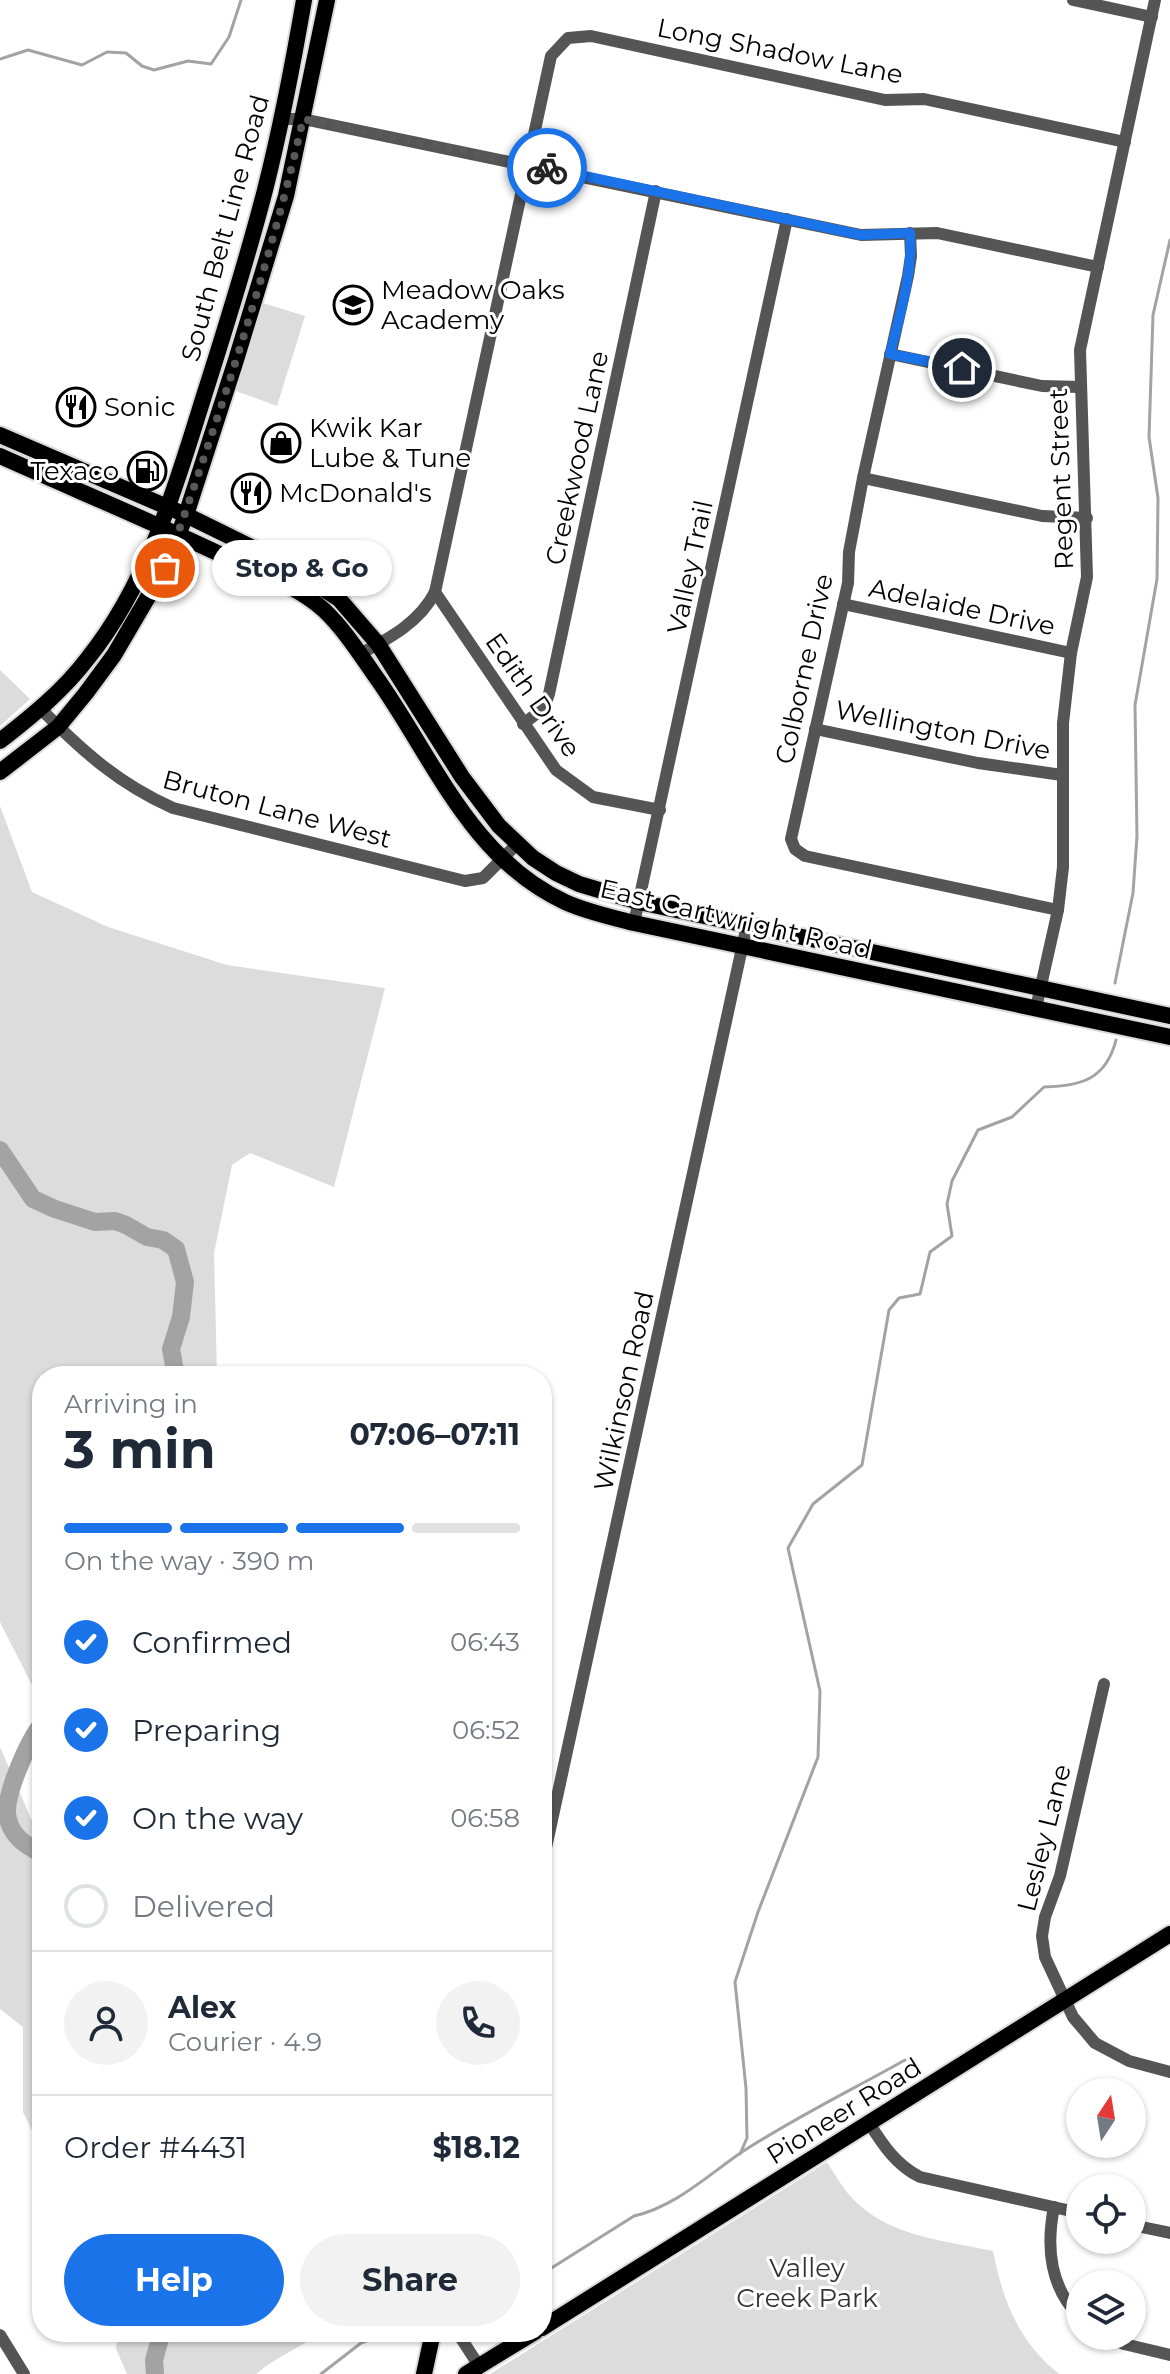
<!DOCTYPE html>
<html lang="en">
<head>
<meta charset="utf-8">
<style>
  :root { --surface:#fff; --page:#f2f2f3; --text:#1f2937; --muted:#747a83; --line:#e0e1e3; --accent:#1a73e8 }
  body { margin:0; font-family:Montserrat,sans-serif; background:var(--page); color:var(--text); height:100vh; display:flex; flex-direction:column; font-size:30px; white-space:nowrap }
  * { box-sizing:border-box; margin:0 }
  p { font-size:26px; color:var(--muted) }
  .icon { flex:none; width:44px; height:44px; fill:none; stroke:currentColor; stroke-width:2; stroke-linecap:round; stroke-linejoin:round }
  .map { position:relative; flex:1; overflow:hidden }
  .side { position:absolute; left:32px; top:1366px; width:520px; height:976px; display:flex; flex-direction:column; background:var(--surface); border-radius:32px; box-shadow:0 2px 6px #0004 }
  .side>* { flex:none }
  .needle { width:52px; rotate:12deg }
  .fabs { position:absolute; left:1066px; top:2078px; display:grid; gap:16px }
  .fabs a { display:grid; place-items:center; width:80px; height:80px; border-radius:50%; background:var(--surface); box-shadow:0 2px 6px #0004; font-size:40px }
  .pin { position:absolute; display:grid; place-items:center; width:68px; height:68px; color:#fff; margin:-34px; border:4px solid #fff; border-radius:50%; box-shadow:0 2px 8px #0007 }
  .courier { position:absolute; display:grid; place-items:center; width:80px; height:80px; margin:-40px; border:6px solid #1a73e8; border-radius:50%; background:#fff; color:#222; box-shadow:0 2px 10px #0007 }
  .bubble { position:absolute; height:56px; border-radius:28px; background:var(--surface); box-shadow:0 2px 6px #0004; font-size:26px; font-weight:700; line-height:56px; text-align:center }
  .headline em { font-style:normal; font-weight:700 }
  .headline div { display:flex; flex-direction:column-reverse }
  .headline { display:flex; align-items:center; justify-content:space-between; height:136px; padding:0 32px }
  h1 { font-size:52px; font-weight:700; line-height:60px }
  .bar { display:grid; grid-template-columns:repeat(4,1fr); gap:12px 8px; align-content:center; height:96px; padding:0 32px }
  .bar i { height:10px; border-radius:6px; background:var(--line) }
  .bar .active { background:var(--accent) }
  .bar p { grid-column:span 4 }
  .line { display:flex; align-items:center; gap:20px; padding:0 32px; border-top:2px solid var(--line) }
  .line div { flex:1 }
  .round { display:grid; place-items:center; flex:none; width:84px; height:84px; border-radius:42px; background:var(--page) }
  ol { padding:0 32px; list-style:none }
  li { display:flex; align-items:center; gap:24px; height:88px }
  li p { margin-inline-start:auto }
  li .icon { padding:8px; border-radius:50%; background:var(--accent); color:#fff; stroke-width:4 }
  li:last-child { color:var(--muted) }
  li i { width:44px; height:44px; border:4px solid var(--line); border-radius:50% }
  .cta { display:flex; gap:16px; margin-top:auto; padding:16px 32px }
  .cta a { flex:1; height:92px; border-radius:48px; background:var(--accent); color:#fff; font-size:32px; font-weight:700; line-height:92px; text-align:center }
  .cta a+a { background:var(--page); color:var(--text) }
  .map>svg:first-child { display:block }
  .green { fill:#dcdcdc }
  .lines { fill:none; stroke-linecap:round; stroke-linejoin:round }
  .stream { stroke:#a3a3a3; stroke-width:3 }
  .river { stroke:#a3a3a3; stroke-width:18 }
  .major-casing { stroke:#dbdbdb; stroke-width:20 }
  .minor { stroke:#555; stroke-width:12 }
  .major { stroke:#000; stroke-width:16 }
  .done { stroke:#595959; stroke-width:8; stroke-dasharray:0 14.4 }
  .route { stroke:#1a73e8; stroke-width:10 }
  .labels { text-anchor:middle; stroke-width:6; stroke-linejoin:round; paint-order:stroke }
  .street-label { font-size:26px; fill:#000; stroke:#fff }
  .poi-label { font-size:26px; fill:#000; stroke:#fff; text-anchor:start }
  .park-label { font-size:26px; fill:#333; stroke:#fff }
</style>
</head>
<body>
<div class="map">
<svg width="1170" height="2374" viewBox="0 0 1170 2374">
  <rect width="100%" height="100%" fill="#fff"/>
  <g class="green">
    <path d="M263,303L305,316L277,406L236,391Z"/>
    <path d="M0,670L30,699L0,726Z"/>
    <path d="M0,806L32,892L108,927L227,965L385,988L334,1187L250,1153L232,1165L214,1253L217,1376H42V1705L0,1622Z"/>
    <path d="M0,1747L42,1844V2151L23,2112V2027L0,2009Z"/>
    <path d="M827,2162C836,2176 844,2191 857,2203C893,2237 947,2241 993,2251C1003,2301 1018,2341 1059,2374H490Z"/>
    <path d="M118,2332H321C300,2348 276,2357 256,2374H127L116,2349Z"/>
  </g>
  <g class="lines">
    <g class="stream">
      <path d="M0,59L28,50L82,65L107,52L126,53L142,66L154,70L188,61L211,64L229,37L241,0"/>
      <path d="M1115,983L1133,893L1137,836L1135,705L1157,579L1158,498L1149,437L1153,315L1170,240"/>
      <path d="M740,2154L747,2138L746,2088L735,1982L758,1912L818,1757L820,1691L788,1548L813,1504L862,1465L889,1310L899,1298L920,1294L930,1252L952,1236L947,1204L952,1181L978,1130L1012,1117L1044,1087C1082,1086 1106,1079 1116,1040"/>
      <path d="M542,2274L634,2216C674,2207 706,2177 739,2154C792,2119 850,2091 905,2060"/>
      <path d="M321,2374L361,2343L388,2332"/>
    </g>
    <g class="river">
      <path d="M0,1150L33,1199L55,1209L95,1222L115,1221L126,1225L147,1237L163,1240L176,1249L185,1282L181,1317L171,1349L176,1376"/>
      <path d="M42,1724C29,1740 2,1798 8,1819C12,1837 27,1846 42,1854"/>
      <path d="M42,2080V2100"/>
      <path d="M155,2374L154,2360L162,2332"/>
    </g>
    <defs>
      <g id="major">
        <path d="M0,435L186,515L284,563L339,599L378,644L462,777L499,826L533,858L556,873L579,884L639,902L1170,1016"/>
        <path d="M0,456C76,490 153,522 228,558C260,573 297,586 324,610C344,629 360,654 376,677C433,757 470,858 565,902C587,912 611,917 634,923L1170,1037"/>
        <path d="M0,741C32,716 63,691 88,658C148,583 175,489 203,399C225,330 247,260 265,190C281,127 293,64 304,0"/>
        <path d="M0,772L58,727L86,693L114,655L165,568L186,515L236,360L286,196L327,0"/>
        <path d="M542,2328L1170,1934"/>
        <path d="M424,2374L433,2332"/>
        <path d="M466,2374L535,2332"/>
      </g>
    </defs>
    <use href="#major" class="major-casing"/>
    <g class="minor">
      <path d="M1073,0L1152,17"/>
      <path d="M282,119H303L861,235L937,233L1098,267"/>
      <path d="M910,233L911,256L908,276L863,478L849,552L848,583L791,839L795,849L805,856L1058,910"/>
      <path d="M890,354L1042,386L1080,387"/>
      <path d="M863,478L1042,516L1087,518"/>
      <path d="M435,592L556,770L593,797L660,810"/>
      <path d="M843,604L1071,653"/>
      <path d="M360,654C390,638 420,622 435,592L551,56L568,38L591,36L885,100L924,99L1125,142"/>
      <path d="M41,709C82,751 119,784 173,808L465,881L483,878L517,844"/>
      <path d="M523,724L544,708L549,694L656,191"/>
      <path d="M815,729L978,763L1062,775"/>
      <path d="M634,923L787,219"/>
      <path d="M1036,1008L1058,910L1063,867V723L1071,653L1087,577L1080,350L1155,0"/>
      <path d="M1104,1684L1060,1876L1045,1917L1042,1936L1045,1957L1073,2017L1095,2043L1129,2061L1170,2072"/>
      <path d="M542,1866L747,925"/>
      <path d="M869,2123C883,2145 896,2165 920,2177L1080,2213"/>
      <path d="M1054,2207C1046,2247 1050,2288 1080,2317"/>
      <path d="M1132,2225L1170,2233"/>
      <path d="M457,2332L479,2366"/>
      <path d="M0,2335L24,2374"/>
      <path d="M1105,2336L1124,2344L1170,2355"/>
    </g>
    <use href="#major" class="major"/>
  </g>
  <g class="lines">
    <path class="done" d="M165,568C186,513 204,457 223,401C253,308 282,214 303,119L547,168"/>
    <path class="route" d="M547,168L861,235L910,233C913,274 900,314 890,354L962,368"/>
  </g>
  <defs>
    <symbol id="school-ring" viewBox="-11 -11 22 22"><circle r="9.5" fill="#fff" stroke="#000" stroke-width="1.5"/><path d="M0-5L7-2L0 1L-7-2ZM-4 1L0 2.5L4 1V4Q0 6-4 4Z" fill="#000"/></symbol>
    <symbol id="restaurant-ring" viewBox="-11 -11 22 22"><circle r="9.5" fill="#fff" stroke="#000" stroke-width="1.5"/><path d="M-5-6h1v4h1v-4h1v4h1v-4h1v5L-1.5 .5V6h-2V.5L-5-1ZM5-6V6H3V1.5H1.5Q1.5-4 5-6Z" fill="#000"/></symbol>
    <symbol id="shop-ring" viewBox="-11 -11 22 22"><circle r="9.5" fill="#fff" stroke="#000" stroke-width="1.5"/><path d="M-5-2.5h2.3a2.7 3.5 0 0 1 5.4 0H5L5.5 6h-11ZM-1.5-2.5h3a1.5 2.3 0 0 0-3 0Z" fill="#000"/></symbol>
    <symbol id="fuel-ring" viewBox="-11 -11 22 22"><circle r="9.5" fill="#fff" stroke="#000" stroke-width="1.5"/><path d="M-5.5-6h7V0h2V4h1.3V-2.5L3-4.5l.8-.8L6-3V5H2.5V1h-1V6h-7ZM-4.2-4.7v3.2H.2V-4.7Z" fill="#000"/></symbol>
  </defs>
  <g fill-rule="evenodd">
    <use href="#school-ring" x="331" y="283" width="44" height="44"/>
    <use href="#restaurant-ring" x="54" y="385" width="44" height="44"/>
    <use href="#shop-ring" x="259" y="421" width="44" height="44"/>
    <use href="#fuel-ring" x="125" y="449" width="44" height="44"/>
    <use href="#restaurant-ring" x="229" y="471" width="44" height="44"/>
  </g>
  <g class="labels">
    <g class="street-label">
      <text transform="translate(780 51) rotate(11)" y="9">Long Shadow Lane</text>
      <text transform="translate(225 228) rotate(-75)" y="9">South Belt Line Road</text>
      <text transform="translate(577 458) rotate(-78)" y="9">Creekwood Lane</text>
      <text transform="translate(1061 479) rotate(-92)" y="9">Regent Street</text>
      <text transform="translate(690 567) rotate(-78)" y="9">Valley Trail</text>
      <text transform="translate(962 607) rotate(12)" y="9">Adelaide Drive</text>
      <text transform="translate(804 669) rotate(-78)" y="9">Colborne Drive</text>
      <text transform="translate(533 695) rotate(55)" y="9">Edith Drive</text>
      <text transform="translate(943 730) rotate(11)" y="9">Wellington Drive</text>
      <text transform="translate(277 809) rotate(15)" y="9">Bruton Lane West</text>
      <text transform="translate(736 919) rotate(13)" y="9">East Cartwright Road</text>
      <text transform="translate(624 1391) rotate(-78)" y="9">Wilkinson Road</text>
      <text transform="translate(1044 1838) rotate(-76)" y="9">Lesley Lane</text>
      <text transform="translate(844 2111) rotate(-32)" y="9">Pioneer Road</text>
    </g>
    <g class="poi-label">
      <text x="381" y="299">Meadow Oaks<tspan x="381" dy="30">Academy</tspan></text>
      <text x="104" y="416">Sonic</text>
      <text x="309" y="437">Kwik Kar<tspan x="309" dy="30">Lube &amp; Tune</tspan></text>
      <text x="119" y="480" text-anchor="end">Texaco</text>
      <text x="279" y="502">McDonald's</text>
    </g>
    <g class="park-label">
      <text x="807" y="2277">Valley<tspan x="807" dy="30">Creek Park</tspan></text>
    </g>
  </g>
</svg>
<div class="fabs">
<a><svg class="needle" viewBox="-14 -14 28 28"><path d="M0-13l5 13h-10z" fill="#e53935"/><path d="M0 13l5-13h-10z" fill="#747a83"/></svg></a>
<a><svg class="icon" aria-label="locate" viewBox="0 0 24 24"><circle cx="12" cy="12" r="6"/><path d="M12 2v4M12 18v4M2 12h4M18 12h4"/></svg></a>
<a><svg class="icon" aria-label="layers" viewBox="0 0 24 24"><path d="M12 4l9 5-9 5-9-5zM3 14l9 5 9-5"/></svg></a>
</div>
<div class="pin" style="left:165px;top:568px;background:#ea580c"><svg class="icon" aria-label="bag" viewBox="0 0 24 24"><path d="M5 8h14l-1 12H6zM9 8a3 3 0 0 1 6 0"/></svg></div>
<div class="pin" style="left:962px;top:368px;background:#1f2937"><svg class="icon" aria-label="home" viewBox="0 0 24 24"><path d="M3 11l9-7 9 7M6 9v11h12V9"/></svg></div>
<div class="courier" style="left:547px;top:168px"><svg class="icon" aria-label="bike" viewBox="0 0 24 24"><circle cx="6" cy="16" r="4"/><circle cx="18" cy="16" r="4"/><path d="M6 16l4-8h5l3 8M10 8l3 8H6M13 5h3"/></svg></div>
<div class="bubble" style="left:212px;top:540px;width:180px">Stop &amp; Go</div>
<section class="side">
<div class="headline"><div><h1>3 min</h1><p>Arriving in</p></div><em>07:06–07:11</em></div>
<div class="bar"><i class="active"></i><i class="active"></i><i class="active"></i><i></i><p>On the way · 390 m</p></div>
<ol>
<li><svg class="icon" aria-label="check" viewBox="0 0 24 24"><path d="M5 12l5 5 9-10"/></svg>Confirmed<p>06:43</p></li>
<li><svg class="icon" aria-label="check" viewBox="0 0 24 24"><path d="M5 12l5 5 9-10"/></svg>Preparing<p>06:52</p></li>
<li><svg class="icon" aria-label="check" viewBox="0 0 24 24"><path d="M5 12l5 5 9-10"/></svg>On the way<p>06:58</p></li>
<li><i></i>Delivered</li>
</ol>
<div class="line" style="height:144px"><a class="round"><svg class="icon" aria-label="person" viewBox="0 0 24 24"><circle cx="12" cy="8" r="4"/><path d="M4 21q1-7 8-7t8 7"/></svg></a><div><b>Alex</b><p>Courier · 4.9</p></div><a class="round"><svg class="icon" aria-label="phone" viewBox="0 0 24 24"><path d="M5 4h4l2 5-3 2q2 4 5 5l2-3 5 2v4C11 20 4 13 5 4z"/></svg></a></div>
<div class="line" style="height:104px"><div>Order #4431</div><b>$18.12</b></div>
<div class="cta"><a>Help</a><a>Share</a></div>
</section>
</div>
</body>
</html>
